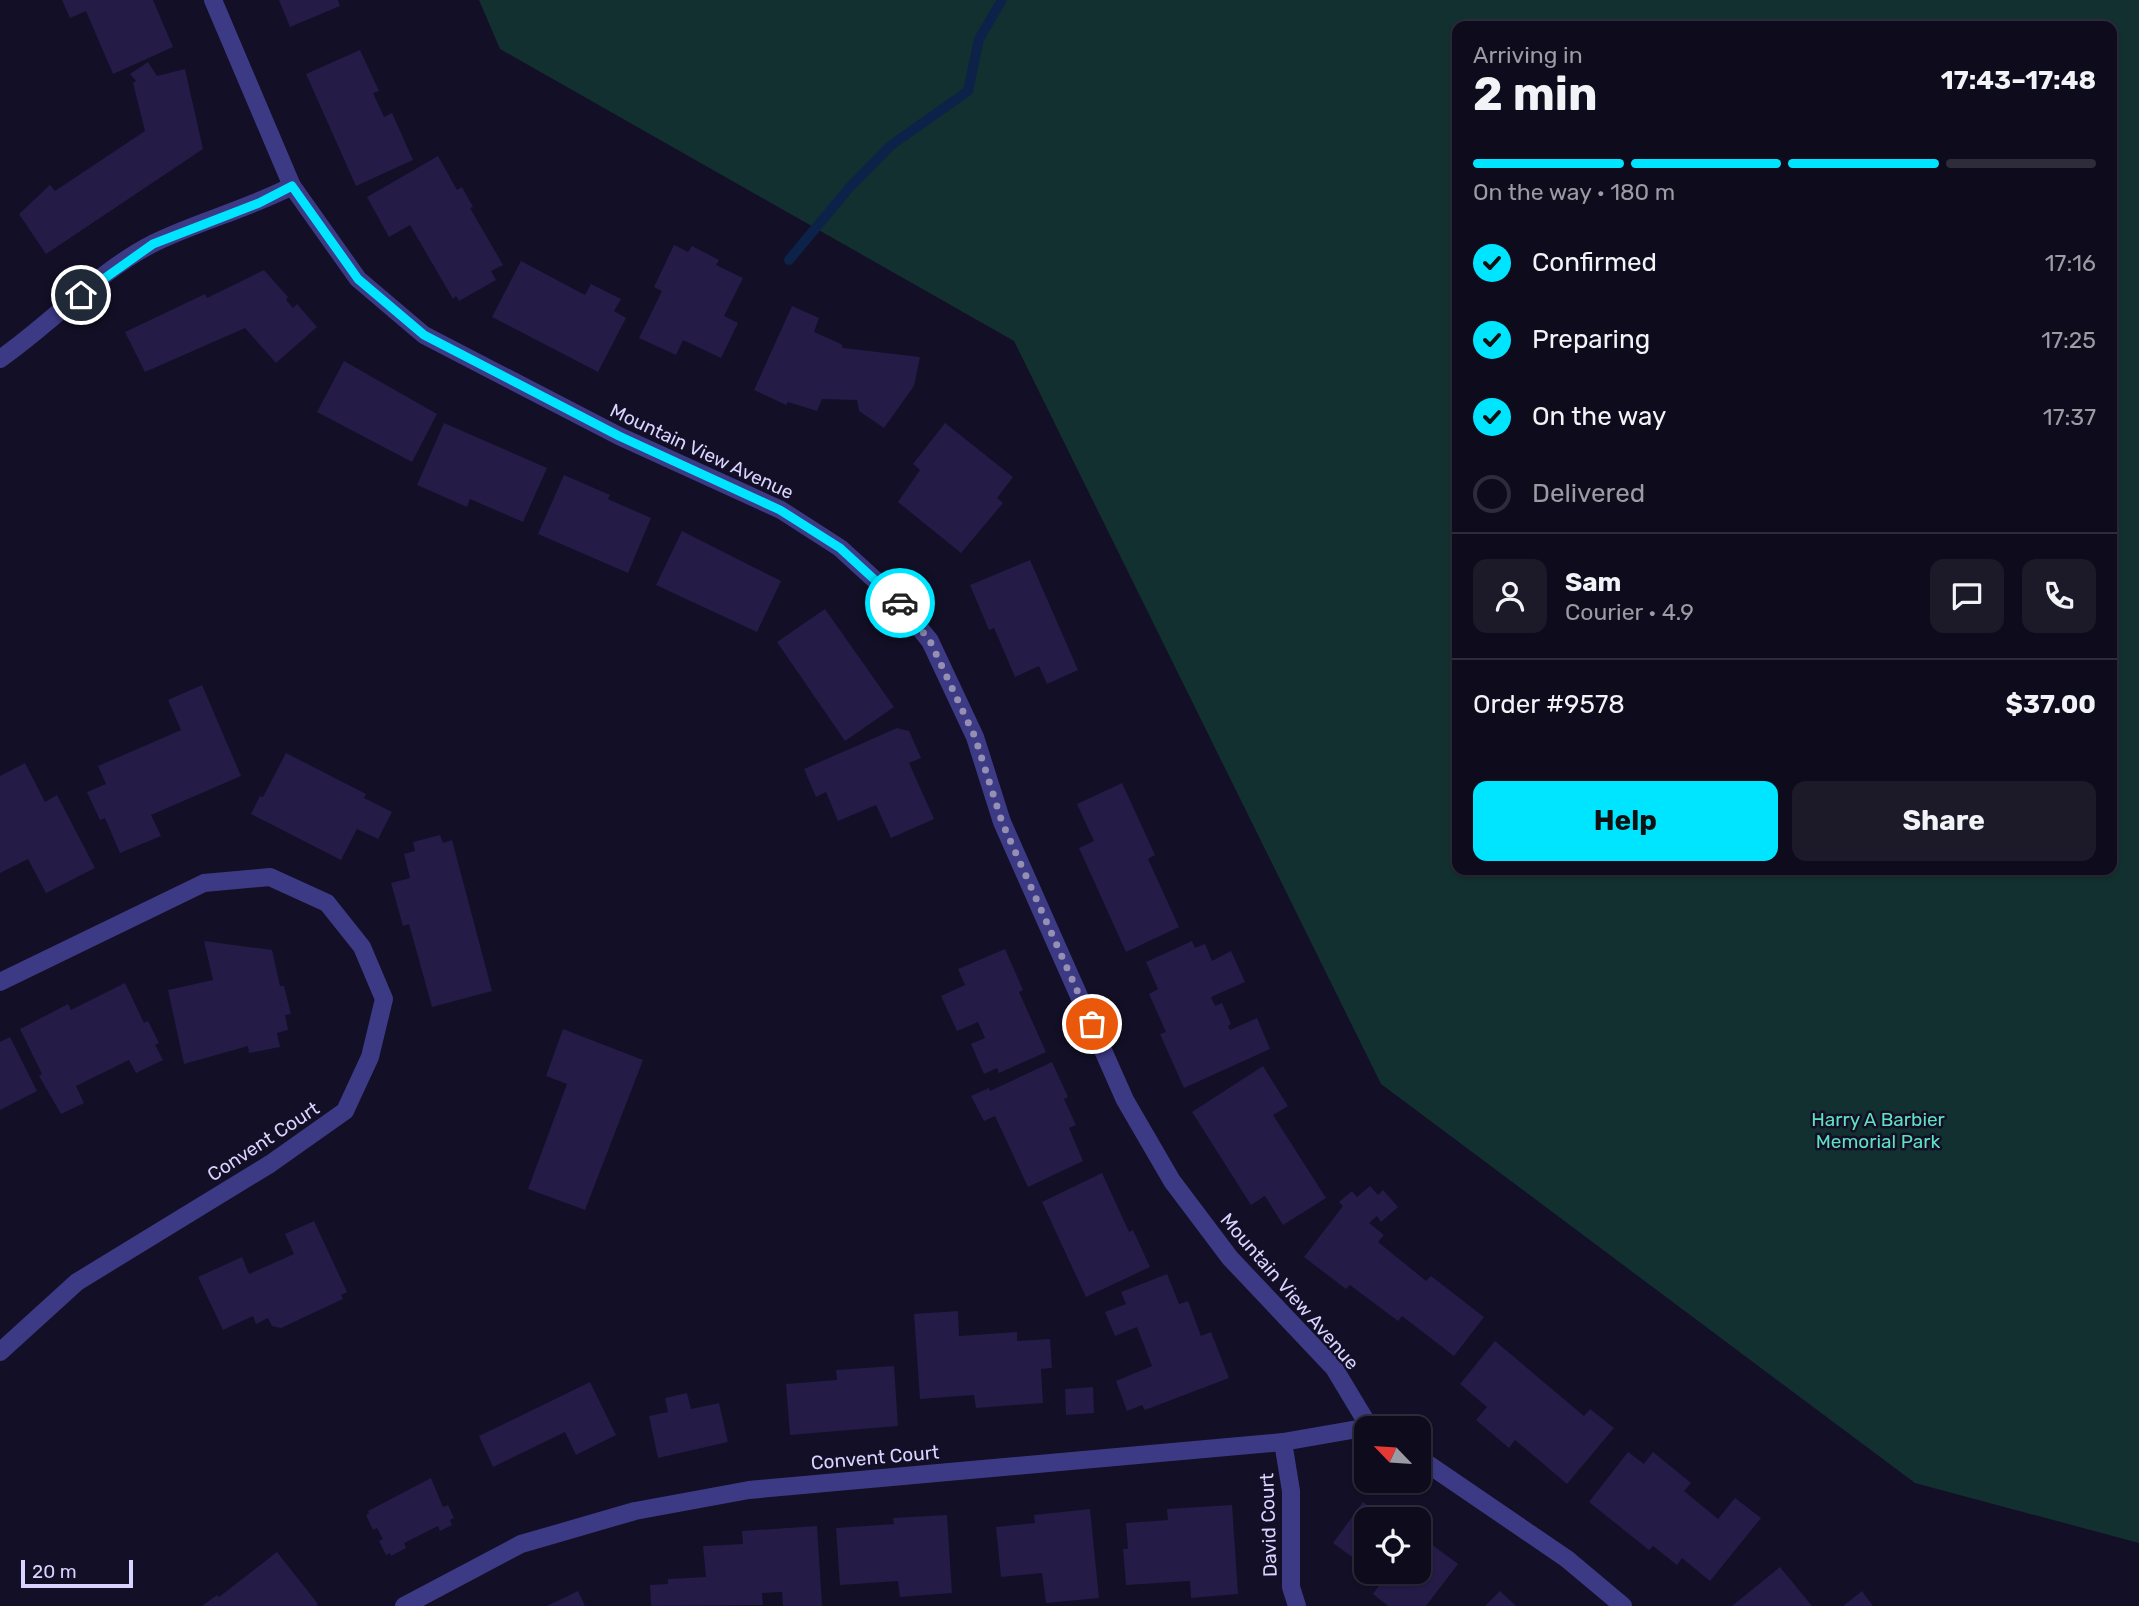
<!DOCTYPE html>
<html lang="en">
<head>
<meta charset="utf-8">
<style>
  :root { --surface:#0e0b1c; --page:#1c1929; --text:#f1f3f6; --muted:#9b9ba3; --line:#2e2b3b; --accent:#00e5ff }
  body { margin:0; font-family:Rubik,sans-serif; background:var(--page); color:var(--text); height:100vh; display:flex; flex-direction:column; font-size:26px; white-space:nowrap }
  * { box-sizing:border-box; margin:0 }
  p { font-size:23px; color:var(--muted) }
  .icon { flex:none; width:38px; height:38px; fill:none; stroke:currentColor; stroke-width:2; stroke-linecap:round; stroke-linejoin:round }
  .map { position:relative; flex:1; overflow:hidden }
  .drawer { position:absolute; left:1452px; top:21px; width:665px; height:854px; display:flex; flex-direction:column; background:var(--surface); border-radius:14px; box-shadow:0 2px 5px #0004,0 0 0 2px var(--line) }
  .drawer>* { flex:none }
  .needle { width:46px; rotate:295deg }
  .tools { position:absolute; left:1354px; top:1416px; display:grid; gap:14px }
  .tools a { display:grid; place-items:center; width:77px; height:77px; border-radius:14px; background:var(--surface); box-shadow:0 2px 5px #0004,0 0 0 2px var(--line); font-size:35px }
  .scale { position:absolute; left:21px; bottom:18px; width:112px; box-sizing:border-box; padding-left:7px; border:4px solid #d9d4ff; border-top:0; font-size:19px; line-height:24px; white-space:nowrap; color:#d9d4ff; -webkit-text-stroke:5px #130f26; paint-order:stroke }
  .pin { position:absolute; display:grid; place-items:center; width:60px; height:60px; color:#fff; margin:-30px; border:4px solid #fff; border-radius:50%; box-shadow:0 2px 7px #0007 }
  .courier { position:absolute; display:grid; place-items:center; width:70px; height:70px; margin:-35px; border:5px solid #00e5ff; border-radius:50%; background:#fff; color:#222; box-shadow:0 2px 9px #0007 }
  .summary em { font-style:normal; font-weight:700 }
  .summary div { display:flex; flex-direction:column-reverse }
  .summary { display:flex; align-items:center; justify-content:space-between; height:119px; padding:0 21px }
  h1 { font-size:46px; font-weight:700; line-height:52px }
  .bar { display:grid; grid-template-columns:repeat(4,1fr); gap:10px 7px; align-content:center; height:84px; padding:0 21px }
  .bar i { height:9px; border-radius:5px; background:var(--line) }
  .bar .current { background:var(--accent) }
  .bar p { grid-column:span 4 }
  .line { display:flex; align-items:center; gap:18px; padding:0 21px; border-top:2px solid var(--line) }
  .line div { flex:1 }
  .round { display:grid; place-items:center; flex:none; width:74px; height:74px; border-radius:14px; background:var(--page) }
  ol { padding:0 21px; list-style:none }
  li { display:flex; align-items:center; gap:21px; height:77px }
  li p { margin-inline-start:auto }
  li .icon { padding:7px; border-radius:50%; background:var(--accent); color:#111; stroke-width:4 }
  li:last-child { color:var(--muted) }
  li i { width:38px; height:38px; border:4px solid var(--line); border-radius:50% }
  .primary-button { display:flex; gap:14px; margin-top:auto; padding:14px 21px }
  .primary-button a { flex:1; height:80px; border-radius:14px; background:var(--accent); color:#111; font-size:28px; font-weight:700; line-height:80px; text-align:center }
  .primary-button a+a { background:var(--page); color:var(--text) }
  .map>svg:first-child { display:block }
  .green { fill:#12302f; fill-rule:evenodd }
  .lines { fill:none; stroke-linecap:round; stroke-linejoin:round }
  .stream { stroke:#0c2248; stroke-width:10 }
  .building { fill:#241b47 }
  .minor { stroke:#3d3a85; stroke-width:18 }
  .done { stroke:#948fb3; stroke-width:7; stroke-dasharray:0 12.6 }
  .route { stroke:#00e5ff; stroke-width:9 }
  .labels { text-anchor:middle; stroke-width:5; stroke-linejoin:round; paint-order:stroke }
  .street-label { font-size:19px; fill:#d9d4ff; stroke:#130f26 }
  .park-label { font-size:19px; fill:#5fe0c0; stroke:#130f26 }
</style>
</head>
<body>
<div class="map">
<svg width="2139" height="1606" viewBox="0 0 2139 1606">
  <rect width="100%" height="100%" fill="#130f26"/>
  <path class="green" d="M479,0H2139V1543L1915,1483L1381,1084L1014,341L500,49ZM1458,26H2112V870H1458Z"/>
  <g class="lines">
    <path class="stream" d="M789,260L849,188L890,146L968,91L979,39L1002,0"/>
  </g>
  <g class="building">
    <path d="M62,0H153L173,47L113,74L86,11L70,18Z"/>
    <path d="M279,0H338L340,6L290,27Z"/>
    <path d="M360,50L379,91L373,93L384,117L392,113L413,160L356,186L306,74Z"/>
    <path d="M148,62L157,76L185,69L203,149L46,254L19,214L50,185L55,191L145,131L133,83L136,81L130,74Z"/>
    <path d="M438,156L457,190L462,187L473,207L470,208L503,265L491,271L496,280L459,301L456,296L453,299L410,225L389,237L367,197Z"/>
    <path d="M674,245L688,252L692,246L719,260L716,265L743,278L724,316L738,323L721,358L683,340L676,355L639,338L662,291L654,287Z"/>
    <path d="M521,261L585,295L591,284L621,299L614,311L626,318L598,372L492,317Z"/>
    <path d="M264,270L288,297L286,300L293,308L297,304L317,327L276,363L245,328L145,372L125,332L205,294L207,298Z"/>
    <path d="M792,306L819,318L814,332L841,344L843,348L920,357L914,386L884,428L859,411L857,400L822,399L817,411L788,402L786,405L754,390Z"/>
    <path d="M344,361L437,414L412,462L317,412Z"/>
    <path d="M444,423L547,468L523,522L470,499L467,507L417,485Z"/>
    <path d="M945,423L1013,477L997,498L1003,503L961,553L898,502L920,470L913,464Z"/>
    <path d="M564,475L610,495L608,499L651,518L628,573L538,534Z"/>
    <path d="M682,531L781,581L757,632L656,585Z"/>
    <path d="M1030,560L1078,670L1047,684L1039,666L1015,677L994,628L989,630L970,585Z"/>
    <path d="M825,609L894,707L845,741L777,642Z"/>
    <path d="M202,685L241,776L151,815L161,836L120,853L105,818L100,820L87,792L106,784L98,766L181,730L168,700Z"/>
    <path d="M897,728L909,731L921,758L909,763L934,819L891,838L876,805L838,821L826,792L816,797L804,769Z"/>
    <path d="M286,753L366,794L364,798L392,812L378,839L357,829L341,860L251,814L260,796L263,797Z"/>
    <path d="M25,763L45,802L57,795L95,868L46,893L28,859L0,873V776Z"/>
    <path d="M1122,783L1155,855L1148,859L1179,927L1126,952L1079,848L1094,841L1077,804Z"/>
    <path d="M440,835L443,843L452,840L492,991L432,1007L409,924L403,926L391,883L410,878L404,854L415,851L413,842Z"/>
    <path d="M204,941L272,950L280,986H284L291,1014L285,1015L288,1030L277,1033L280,1047L249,1053L248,1046L184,1064L168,990L213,980Z"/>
    <path d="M1192,941L1195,948L1205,944L1212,961L1231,951L1245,982L1211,997L1215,1006L1222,1003L1231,1024L1228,1026L1230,1030L1257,1018L1270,1049L1184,1088L1160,1034L1166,1032L1149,994L1158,989L1146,962Z"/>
    <path d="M1005,949L1023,990L1019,992L1046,1052L999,1073L997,1068L984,1074L971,1044L985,1038L978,1022L957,1031L941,996L965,985L958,969Z"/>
    <path d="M125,983L144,1023L148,1021L159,1043L155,1045L163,1060L136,1073L129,1060L76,1086L84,1103L61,1114L39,1076L42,1074L20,1029L68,1004L71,1010Z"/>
    <path d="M563,1029L643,1060L585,1210L528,1189L567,1084L546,1076Z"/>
    <path d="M10,1037L37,1091L0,1110V1042Z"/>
    <path d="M1052,1062L1068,1097L1064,1099L1076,1125L1069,1128L1083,1161L1028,1187L995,1116L984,1121L971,1096L989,1088L990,1091Z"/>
    <path d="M1263,1066L1288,1106L1273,1115L1326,1198L1283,1225L1265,1196L1251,1205L1192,1112Z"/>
    <path d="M1102,1173L1129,1232L1133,1230L1150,1267L1086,1297L1042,1202Z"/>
    <path d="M1370,1186L1378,1195L1383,1190L1398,1207L1381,1222L1377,1216L1369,1223L1384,1235L1378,1242L1426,1281L1431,1276L1484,1317L1454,1356L1402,1316L1398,1321L1350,1285L1346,1289L1304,1257L1343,1206L1339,1202L1352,1191L1357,1197Z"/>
    <path d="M314,1221L347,1292L341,1295L343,1299L281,1328L272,1326L268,1318L256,1324L253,1316L223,1330L198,1277L242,1257L249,1274L294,1254L285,1234Z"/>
    <path d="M1167,1274L1179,1304L1188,1301L1201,1336L1211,1332L1229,1378L1145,1410L1142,1405L1127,1411L1116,1381L1152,1366L1137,1327L1115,1336L1105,1312L1126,1304L1121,1292Z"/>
    <path d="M958,1311L959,1336L1017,1332V1341L1050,1339L1052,1368L1041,1369L1043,1403L976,1408L974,1395L920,1399L914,1314Z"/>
    <path d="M1495,1341L1584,1416L1590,1409L1614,1428L1567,1484L1515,1440L1509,1448L1476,1420L1487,1407L1460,1384Z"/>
    <path d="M894,1366L898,1426L790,1435L786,1384L837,1380L836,1370Z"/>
    <path d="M590,1382L616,1435L576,1455L565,1432L493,1467L479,1436Z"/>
    <path d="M1093,1387L1094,1413L1066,1415L1065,1389Z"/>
    <path d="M687,1393L691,1409L719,1403L728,1442L658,1458L649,1416L668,1412L665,1398Z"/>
    <path d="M1628,1452L1644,1464L1653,1452L1691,1483L1684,1491L1718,1519L1735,1498L1761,1518L1710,1581L1682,1558L1677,1565L1653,1546L1649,1550L1589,1502Z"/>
    <path d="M431,1478L443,1507L448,1505L454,1518L450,1520L452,1525L440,1531L438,1526L404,1543L406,1548L391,1556L390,1553L386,1555L379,1541L383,1539L377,1528L373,1530L366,1515L369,1514L368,1511Z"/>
    <path d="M1363,1502L1385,1519H1367V1568L1333,1543Z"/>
    <path d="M1232,1505L1238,1594L1191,1598L1190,1581L1126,1585L1123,1549H1128L1126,1523L1168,1520L1167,1509Z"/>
    <path d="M1090,1509L1099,1598L1046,1603L1042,1573L1001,1577L996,1527L1035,1523L1034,1515Z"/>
    <path d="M947,1515L952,1593L900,1597L898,1581L840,1585L836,1528L894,1524L893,1518Z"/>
    <path d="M817,1526L822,1606H783L782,1592L762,1593L763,1605L651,1606L650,1585L668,1584V1579L706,1577L703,1546L743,1544L742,1531Z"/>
    <path d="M1419,1535L1458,1564L1426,1606H1388L1373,1594L1383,1580L1371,1572H1419Z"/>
    <path d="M277,1552L318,1604L316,1606H202L217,1595L219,1597Z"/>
    <path d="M1780,1567L1812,1606H1732Z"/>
    <path d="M578,1591L585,1606H547Z"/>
    <path d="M1500,1591L1516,1606H1485Z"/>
    <path d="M1862,1591L1873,1606H1843Z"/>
  </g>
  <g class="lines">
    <g class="minor">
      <path d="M213,0L292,186L358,279L424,335L619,436L781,510L840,548L897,600L930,641L975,737L1002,822L1125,1100L1172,1181L1230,1258L1334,1368L1370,1428"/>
      <path d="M0,359C52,323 97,272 154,243C199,221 248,209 292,186"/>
      <path d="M0,982L204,883L270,877L327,903L362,947L384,999L370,1057L345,1111L270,1164L77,1282L0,1352"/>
      <path d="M1283,1442L1291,1491V1587L1297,1606"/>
      <path d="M1419,1458L1567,1559L1623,1606"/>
      <path d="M404,1606L521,1544L635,1511L749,1490L1283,1442L1369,1427"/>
    </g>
  </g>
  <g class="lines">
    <path class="done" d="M900,603L930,641L975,737L1002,822L1092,1024"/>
    <path class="route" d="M81,295L153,244L259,203L292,186L358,279L424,335L619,436L780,510L840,548L900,603"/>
  </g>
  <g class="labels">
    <g class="street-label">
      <text transform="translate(702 451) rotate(25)" y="7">Mountain View Avenue</text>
      <text transform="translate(263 1141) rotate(-33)" y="7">Convent Court</text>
      <text transform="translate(1290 1291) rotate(49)" y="7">Mountain View Avenue</text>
      <text transform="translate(875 1457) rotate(-5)" y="7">Convent Court</text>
      <text transform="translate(1268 1525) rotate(-92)" y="7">David Court</text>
    </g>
    <g class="park-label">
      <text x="1878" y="1126">Harry A Barbier<tspan x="1878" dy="22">Memorial Park</tspan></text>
    </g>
  </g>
</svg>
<div class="tools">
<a><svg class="needle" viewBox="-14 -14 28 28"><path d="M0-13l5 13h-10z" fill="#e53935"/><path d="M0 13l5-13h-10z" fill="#9b9ba3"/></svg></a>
<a><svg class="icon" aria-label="locate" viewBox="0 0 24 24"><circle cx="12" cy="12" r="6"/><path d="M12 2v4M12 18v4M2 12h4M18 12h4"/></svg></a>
</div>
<div class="scale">20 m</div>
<div class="pin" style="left:1092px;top:1024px;background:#ea580c"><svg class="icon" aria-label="bag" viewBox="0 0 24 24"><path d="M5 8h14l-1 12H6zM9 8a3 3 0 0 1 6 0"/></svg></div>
<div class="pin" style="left:81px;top:295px;background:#1f2937"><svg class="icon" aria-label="home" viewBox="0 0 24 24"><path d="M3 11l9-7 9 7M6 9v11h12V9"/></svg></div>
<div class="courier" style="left:900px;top:603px"><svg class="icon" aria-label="car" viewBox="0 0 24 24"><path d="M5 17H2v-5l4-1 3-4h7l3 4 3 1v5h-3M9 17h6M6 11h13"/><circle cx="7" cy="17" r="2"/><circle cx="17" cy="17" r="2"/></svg></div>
<section class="drawer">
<div class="summary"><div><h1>2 min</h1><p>Arriving in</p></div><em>17:43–17:48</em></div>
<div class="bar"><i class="current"></i><i class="current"></i><i class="current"></i><i></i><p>On the way · 180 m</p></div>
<ol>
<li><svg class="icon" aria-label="check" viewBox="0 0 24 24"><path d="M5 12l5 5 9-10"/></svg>Confirmed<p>17:16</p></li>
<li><svg class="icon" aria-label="check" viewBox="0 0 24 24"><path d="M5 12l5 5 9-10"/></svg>Preparing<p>17:25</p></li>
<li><svg class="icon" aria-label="check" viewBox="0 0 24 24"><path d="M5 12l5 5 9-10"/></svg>On the way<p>17:37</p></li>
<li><i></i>Delivered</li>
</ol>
<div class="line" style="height:126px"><a class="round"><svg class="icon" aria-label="person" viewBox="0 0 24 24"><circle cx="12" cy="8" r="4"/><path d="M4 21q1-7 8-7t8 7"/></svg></a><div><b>Sam</b><p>Courier · 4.9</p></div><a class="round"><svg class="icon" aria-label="chat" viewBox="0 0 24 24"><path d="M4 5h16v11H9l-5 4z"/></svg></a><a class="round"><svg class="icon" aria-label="phone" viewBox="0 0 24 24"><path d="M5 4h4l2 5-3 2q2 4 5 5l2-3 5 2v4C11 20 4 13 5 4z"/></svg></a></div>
<div class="line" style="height:91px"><div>Order #9578</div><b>$37.00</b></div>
<div class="primary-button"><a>Help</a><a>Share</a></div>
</section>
</div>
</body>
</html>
